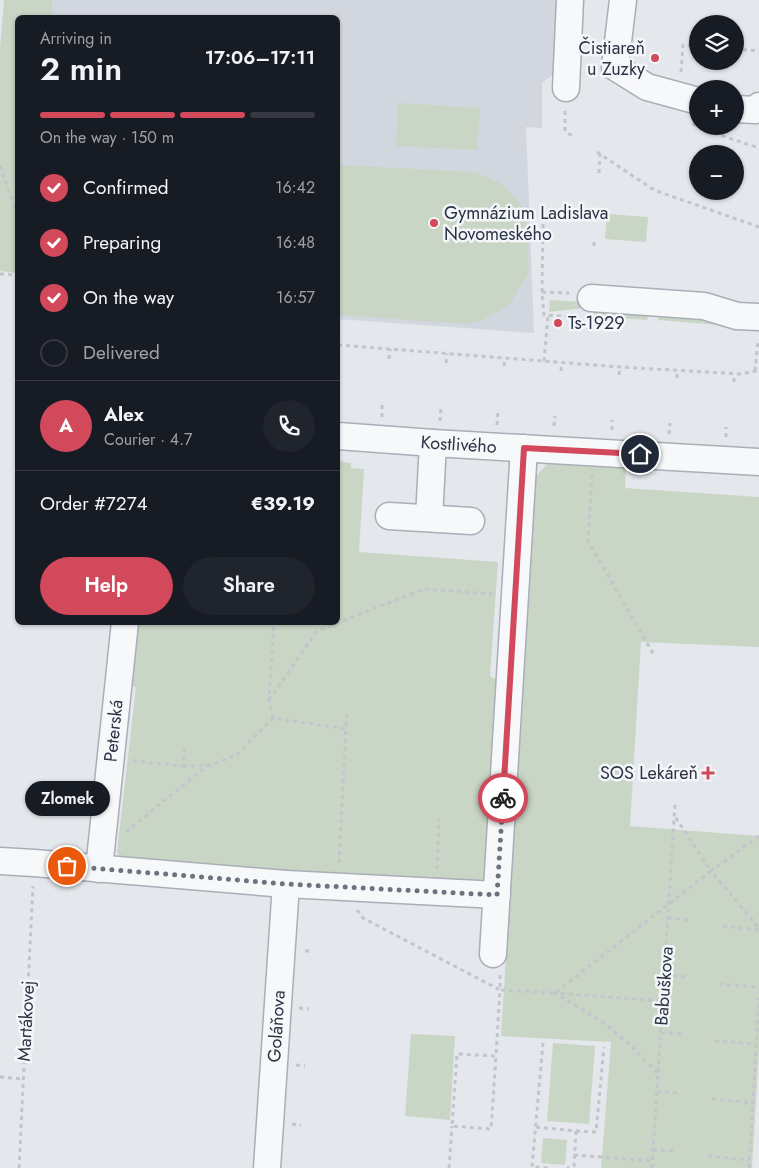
<!DOCTYPE html>
<html lang="en">
<head>
<meta charset="utf-8">
<style>
  :root { --surface:#171b24; --page:#20242c; --text:#f1f3f6; --muted:#9ea1a6; --line:#363941; --accent:#d1495b }
  body { margin:0; font-family:Jost,sans-serif; background:var(--page); color:var(--text); height:100vh; display:flex; flex-direction:column; font-size:19px; white-space:nowrap }
  * { box-sizing:border-box; margin:0 }
  p { font-size:16px; color:var(--muted) }
  .icon { flex:none; width:28px; height:28px; fill:none; stroke:currentColor; stroke-width:2; stroke-linecap:round; stroke-linejoin:round }
  .map { position:relative; flex:1; overflow:hidden }
  .details { position:absolute; left:15px; top:15px; width:325px; height:610px; display:flex; flex-direction:column; background:var(--surface); border-radius:8px; box-shadow:0 1px 4px #0004 }
  .details>* { flex:none }
  .fabs { position:absolute; left:689px; top:15px; display:grid; gap:10px }
  .fabs a { display:grid; place-items:center; width:55px; height:55px; border-radius:50%; background:var(--surface); box-shadow:0 1px 4px #0004; font-size:25px }
  .pin { position:absolute; display:grid; place-items:center; width:42px; height:42px; color:#fff; margin:-21px; border:2px solid #fff; border-radius:50%; box-shadow:0 1px 5px #0007 }
  .courier { position:absolute; display:grid; place-items:center; width:50px; height:50px; margin:-25px; border:4px solid #d1495b; border-radius:50%; background:#fff; color:#222; box-shadow:0 1px 6px #0007 }
  .bubble { position:absolute; height:35px; border-radius:18px; background:var(--surface); box-shadow:0 1px 4px #0004; font-size:16px; font-weight:600; line-height:35px; text-align:center }
  .summary em { font-style:normal; font-weight:600 }
  .summary div { display:flex; flex-direction:column-reverse }
  .summary { display:flex; align-items:center; justify-content:space-between; height:85px; padding:0 25px }
  h1 { font-size:32px; font-weight:600; line-height:38px }
  .bar { display:grid; grid-template-columns:repeat(4,1fr); gap:8px 5px; align-content:center; height:60px; padding:0 25px }
  .bar i { height:6px; border-radius:4px; background:var(--line) }
  .bar .active { background:var(--accent) }
  .bar p { grid-column:span 4 }
  .line { display:flex; align-items:center; gap:12px; padding:0 25px; border-top:1px solid var(--line) }
  .line div { flex:1 }
  .round { display:grid; place-items:center; flex:none; width:52px; height:52px; border-radius:26px; background:var(--page) }
  ol { padding:0 25px; list-style:none }
  li { display:flex; align-items:center; gap:15px; height:55px }
  li p { margin-inline-start:auto }
  li .icon { padding:5px; border-radius:50%; background:var(--accent); color:#fff; stroke-width:4 }
  li:last-child { color:var(--muted) }
  li i { width:28px; height:28px; border:2px solid var(--line); border-radius:50% }
  .button { display:flex; gap:10px; margin-top:auto; padding:10px 25px }
  .button a { flex:1; height:58px; border-radius:30px; background:var(--accent); color:#fff; font-size:20px; font-weight:600; line-height:58px; text-align:center }
  .button a+a { background:var(--page); color:var(--text) }
  .map>svg:first-child { display:block }
  .built { fill:#d2d6de }
  .green { fill:#c9d6c5 }
  .lines { fill:none; stroke-linecap:round; stroke-linejoin:round }
  .minor-casing { stroke:#a9aeb7; stroke-width:29 }
  .path { stroke:#c2c5cb; stroke-width:3; stroke-dasharray:4 4; stroke-linecap:butt }
  .minor { stroke:#f7f8fa; stroke-width:26 }
  .done { stroke:#6c737f; stroke-width:5; stroke-dasharray:0 9 }
  .route { stroke:#d1495b; stroke-width:6 }
  .poi-dot { fill:#d1495b; stroke:#f4f6f9; stroke-width:2 }
  .labels { text-anchor:middle; stroke-width:5; stroke-linejoin:round; paint-order:stroke }
  .poi-label { font-size:18px; fill:#2b3445; stroke:#f4f6f9; text-anchor:end }
  .street-label { font-size:18px; fill:#2b3445; stroke:#f4f6f9 }
</style>
</head>
<body>
<div class="map">
<svg width="759" height="1168" viewBox="0 0 759 1168">
  <rect width="100%" height="100%" fill="#e4e7ec"/>
  <path class="built" d="M52,0H563L558,71L542,83V128L526,127L534,333L338,319V18H52Z"/>
  <g class="green">
    <path d="M4,0H52V17L18,18L17,273L0,271V49Z"/>
    <path d="M398,103L480,108L477,150L396,146Z"/>
    <path d="M338,165L475,172L504,185L526,211L529,272L510,304L483,320L467,324L338,315Z"/>
    <path d="M607,214L648,217L646,242L605,239Z"/>
    <path d="M550,300L586,302L585,308L549,312Z"/>
    <path d="M652,307L647,320L594,316L595,310Z"/>
    <path d="M659,308L731,326L658,320Z"/>
    <path d="M338,461L351,463V468L364,469L359,552L498,562L490,676L503,683L491,889L125,867L117,852L136,687L122,684L126,650L140,623L338,622Z"/>
    <path d="M559,462L626,467L625,488L759,497V647L641,642L630,826L759,836V1050L752,1168H601L611,1042L501,1036L536,476L547,464Z"/>
    <path d="M411,1034L455,1036L450,1120L405,1116Z"/>
    <path d="M553,1043L595,1046L589,1124L547,1121Z"/>
    <path d="M543,1138L567,1140L565,1165L541,1163Z"/>
  </g>
  <g class="lines">
    <defs>
      <g id="minor">
        <path d="M623,0L615,67L647,87L698,101"/>
        <path d="M566,88L570,0"/>
        <path d="M735,109L755,110L759,106"/>
        <path d="M591,298L704,306L737,316L759,317"/>
        <path id="s1" d="M338,436L433,443L759,462"/>
        <path d="M389,516L471,521"/>
        <path d="M429,518L433,443"/>
        <path d="M0,861L34,863L286,884L497,895"/>
        <path id="s2" d="M99,869L125,622"/>
        <path d="M493,954L524,448"/>
        <path id="s3" d="M267,1168L286,884"/>
      </g>
    </defs>
    <use href="#minor" class="minor-casing"/>
    <g class="path">
      <path d="M735,49L759,51"/>
      <path d="M681,72L683,45L698,46"/>
      <path d="M565,111V131L574,137"/>
      <path d="M693,123L696,127L759,148"/>
      <path d="M597,152L654,190L759,227"/>
      <path d="M0,166L18,216"/>
      <path d="M599,173L600,154"/>
      <path d="M543,224L542,292L544,315L576,317"/>
      <path d="M594,246V239"/>
      <path d="M0,274L18,275"/>
      <path d="M542,292L569,293"/>
      <path d="M338,345L620,367L741,374L755,371L759,373"/>
      <path d="M389,359L390,349"/>
      <path d="M544,361L548,316"/>
      <path d="M446,363L447,354"/>
      <path d="M504,366L505,358"/>
      <path d="M561,371L562,363"/>
      <path d="M755,371L758,341"/>
      <path d="M619,375L620,367"/>
      <path d="M677,378V370"/>
      <path d="M734,382V374"/>
      <path d="M382,417V404"/>
      <path d="M440,421L441,407"/>
      <path d="M497,425L498,411"/>
      <path d="M554,426L555,416"/>
      <path d="M612,430V420"/>
      <path d="M669,434L670,423"/>
      <path d="M726,437V427"/>
      <path d="M592,475L588,541L654,655"/>
      <path d="M269,700L317,631L424,589L492,594"/>
      <path d="M273,718L269,700L274,622"/>
      <path d="M133,761L183,766L185,744"/>
      <path d="M183,766L213,765L239,753L273,718L346,729L347,711"/>
      <path d="M126,832L208,765"/>
      <path d="M759,836L711,871L759,928"/>
      <path d="M339,863L346,729"/>
      <path d="M437,869L439,818"/>
      <path d="M357,910L363,918L500,990L496,1056L457,1054L452,1126L491,1129L496,1056"/>
      <path d="M668,918L692,920"/>
      <path d="M723,926L759,930"/>
      <path d="M305,951H312"/>
      <path d="M500,975V990L555,993L711,871L674,815"/>
      <path d="M665,975L688,977"/>
      <path d="M719,984L759,987"/>
      <path d="M299,1008L309,1009"/>
      <path d="M661,1033L684,1034"/>
      <path d="M715,1041L756,1044"/>
      <path d="M543,1043L532,1167L550,1168"/>
      <path d="M296,1065L305,1066"/>
      <path d="M657,1073L632,1047L604,1023L555,993L663,1001"/>
      <path d="M0,1077L23,1079"/>
      <path d="M657,1092L680,1093"/>
      <path d="M712,1099L753,1103"/>
      <path d="M292,1124L301,1125"/>
      <path d="M536,1127L576,1131L574,1166L567,1168"/>
      <path d="M576,1131L596,1132L604,1047"/>
      <path d="M653,1150L676,1151"/>
      <path d="M574,1155L653,1161"/>
      <path d="M708,1156L749,1160"/>
      <path d="M19,1168L33,886"/>
      <path d="M449,1168L452,1126"/>
      <path d="M652,1168L675,804"/>
      <path d="M749,1168L759,998"/>
    </g>
    <use href="#minor" class="minor"/>
  </g>
  <g class="lines">
    <path class="done" d="M67,866L286,884L497,895L503,798"/>
    <path class="route" d="M503,798L524,448L640,454"/>
  </g>
  <g class="poi-dot">
    <circle cx="655" cy="58" r="5"/>
    <circle cx="434" cy="223" r="5"/>
    <circle cx="558" cy="323" r="5"/>
    <path d="M705.5 765.5h5v5h5v5h-5v5h-5v-5h-5v-5h5z"/>
  </g>
  <g class="labels">
    <g class="poi-label">
      <text x="645" y="54">Čistiareň<tspan x="645" dy="21">u Zuzky</tspan></text>
      <text x="444" y="219" text-anchor="start">Gymnázium Ladislava<tspan x="444" dy="21">Novomeského</tspan></text>
      <text x="568" y="329" text-anchor="start">Ts-1929</text>
      <text x="698" y="779">SOS Lekáreň</text>
    </g>
    <g class="street-label">
      <text dy="6" stroke="none"><textPath href="#s1" startOffset="121">Kostlivého</textPath></text>
      <text dy="6" stroke="none"><textPath href="#s2" startOffset="139">Peterská</textPath></text>
      <text transform="translate(664 986) rotate(-86)" y="6">Babuškova</text>
      <text transform="translate(26 1021) rotate(-87)" y="6">Martákovej</text>
      <text dy="6" stroke="none"><textPath href="#s3" startOffset="142">Goláňova</textPath></text>
    </g>
  </g>
</svg>
<div class="fabs">
<a><svg class="icon" aria-label="layers" viewBox="0 0 24 24"><path d="M12 4l9 5-9 5-9-5zM3 14l9 5 9-5"/></svg></a>
<a>+</a>
<a>−</a>
</div>
<div class="pin" style="left:67px;top:866px;background:#ea580c"><svg class="icon" aria-label="bag" viewBox="0 0 24 24"><path d="M5 8h14l-1 12H6zM9 8a3 3 0 0 1 6 0"/></svg></div>
<div class="pin" style="left:640px;top:454px;background:#1f2937"><svg class="icon" aria-label="home" viewBox="0 0 24 24"><path d="M3 11l9-7 9 7M6 9v11h12V9"/></svg></div>
<div class="courier" style="left:503px;top:798px"><svg class="icon" aria-label="bike" viewBox="0 0 24 24"><circle cx="6" cy="16" r="4"/><circle cx="18" cy="16" r="4"/><path d="M6 16l4-8h5l3 8M10 8l3 8H6M13 5h3"/></svg></div>
<div class="bubble" style="left:25px;top:781px;width:85px">Zlomek</div>
<section class="details">
<div class="summary"><div><h1>2 min</h1><p>Arriving in</p></div><em>17:06–17:11</em></div>
<div class="bar"><i class="active"></i><i class="active"></i><i class="active"></i><i></i><p>On the way · 150 m</p></div>
<ol>
<li><svg class="icon" aria-label="check" viewBox="0 0 24 24"><path d="M5 12l5 5 9-10"/></svg>Confirmed<p>16:42</p></li>
<li><svg class="icon" aria-label="check" viewBox="0 0 24 24"><path d="M5 12l5 5 9-10"/></svg>Preparing<p>16:48</p></li>
<li><svg class="icon" aria-label="check" viewBox="0 0 24 24"><path d="M5 12l5 5 9-10"/></svg>On the way<p>16:57</p></li>
<li><i></i>Delivered</li>
</ol>
<div class="line" style="height:90px"><b class="round" style="background:var(--accent);color:#fff">A</b><div><b>Alex</b><p>Courier · 4.7</p></div><a class="round"><svg class="icon" aria-label="phone" viewBox="0 0 24 24"><path d="M5 4h4l2 5-3 2q2 4 5 5l2-3 5 2v4C11 20 4 13 5 4z"/></svg></a></div>
<div class="line" style="height:65px"><div>Order #7274</div><b>€39.19</b></div>
<div class="button"><a>Help</a><a>Share</a></div>
</section>
</div>
</body>
</html>
